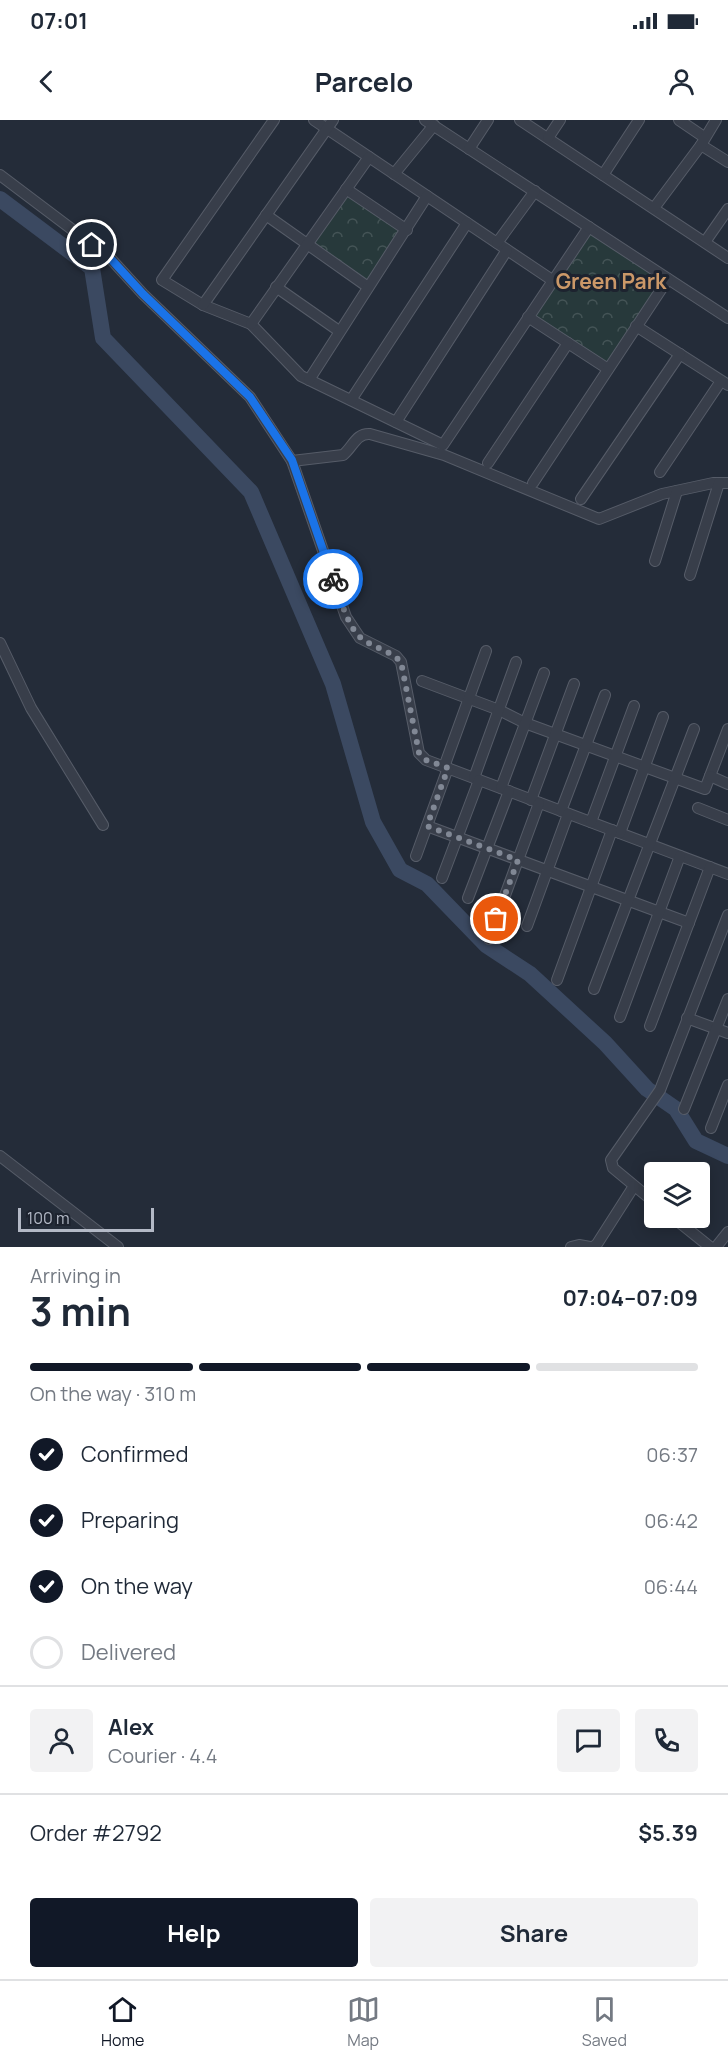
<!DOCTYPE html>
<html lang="en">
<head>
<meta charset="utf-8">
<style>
  :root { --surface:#fff; --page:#f2f2f3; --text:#1f2937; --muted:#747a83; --line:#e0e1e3; --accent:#111827 }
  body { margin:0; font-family:Manrope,sans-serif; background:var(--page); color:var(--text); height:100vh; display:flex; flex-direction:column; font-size:22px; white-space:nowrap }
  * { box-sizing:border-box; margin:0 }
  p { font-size:20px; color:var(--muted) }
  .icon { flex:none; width:33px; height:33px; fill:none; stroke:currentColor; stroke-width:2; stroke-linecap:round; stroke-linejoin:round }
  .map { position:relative; height:1127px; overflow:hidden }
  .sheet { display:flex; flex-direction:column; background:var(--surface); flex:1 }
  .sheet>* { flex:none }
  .controls { position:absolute; left:644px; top:1042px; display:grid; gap:12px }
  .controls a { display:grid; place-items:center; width:66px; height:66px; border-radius:6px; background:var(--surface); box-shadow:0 3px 15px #0003; font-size:30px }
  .scale { position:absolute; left:18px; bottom:15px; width:136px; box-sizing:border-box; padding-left:6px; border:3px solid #b3b9c6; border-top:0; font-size:16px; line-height:21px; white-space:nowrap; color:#b3b9c6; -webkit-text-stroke:4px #1d232f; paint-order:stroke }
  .pin { position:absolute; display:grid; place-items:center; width:51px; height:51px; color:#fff; margin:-26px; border:3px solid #fff; border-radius:50%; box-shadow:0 2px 6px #0007 }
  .courier { position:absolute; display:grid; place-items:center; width:60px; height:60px; margin:-30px; border:4px solid #1a73e8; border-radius:50%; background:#fff; color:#222; box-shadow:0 2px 8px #0007 }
  .head em { font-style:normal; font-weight:700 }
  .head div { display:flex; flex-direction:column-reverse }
  .head { display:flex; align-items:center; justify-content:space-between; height:102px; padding:0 30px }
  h1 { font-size:39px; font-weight:700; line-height:45px }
  .bar { display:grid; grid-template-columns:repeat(4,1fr); gap:9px 6px; align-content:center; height:72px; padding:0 30px }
  .bar i { height:8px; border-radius:4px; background:var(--line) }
  .bar .current { background:var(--accent) }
  .bar p { grid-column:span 4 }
  .line { display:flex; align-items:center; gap:15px; padding:0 30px; border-top:2px solid var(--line) }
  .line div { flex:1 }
  .round { display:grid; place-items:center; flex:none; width:63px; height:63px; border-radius:6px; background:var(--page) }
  ol { padding:0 30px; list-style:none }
  li { display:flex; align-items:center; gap:18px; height:66px }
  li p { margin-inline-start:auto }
  li .icon { padding:6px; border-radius:50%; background:var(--accent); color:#fff; stroke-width:4 }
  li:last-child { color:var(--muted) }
  li i { width:33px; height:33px; border:3px solid var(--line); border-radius:50% }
  .action { display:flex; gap:12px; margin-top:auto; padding:12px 30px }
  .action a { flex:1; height:69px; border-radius:6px; background:var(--accent); color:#fff; font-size:24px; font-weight:700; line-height:69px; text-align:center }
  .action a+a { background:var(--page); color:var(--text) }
  .status { display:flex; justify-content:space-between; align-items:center; height:42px; padding:0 30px; background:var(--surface); direction:ltr }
  .status svg { height:16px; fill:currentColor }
  header { display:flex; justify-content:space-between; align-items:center; height:78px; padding:0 30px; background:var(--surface); font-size:27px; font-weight:700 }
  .menu { display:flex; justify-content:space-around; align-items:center; height:84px; border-top:2px solid var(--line); background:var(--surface); font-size:16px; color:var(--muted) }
  .menu a { display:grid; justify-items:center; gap:3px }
  .menu .current { color:var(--accent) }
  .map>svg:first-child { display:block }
  .park { fill:url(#park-crowns) }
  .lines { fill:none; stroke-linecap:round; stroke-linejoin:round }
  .river { stroke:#3b4961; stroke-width:16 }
  .street-casing { stroke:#565c68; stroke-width:12 }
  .street { stroke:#383e4a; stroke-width:10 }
  .done { stroke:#818895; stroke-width:6; stroke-dasharray:0 10.8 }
  .route { stroke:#1a73e8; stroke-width:8 }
  .labels { text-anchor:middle; stroke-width:6; stroke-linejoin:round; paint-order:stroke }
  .neighbourhood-label { font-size:21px; font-weight:bold; fill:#cb9868; stroke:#1d232f }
</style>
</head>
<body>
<div class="status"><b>07:01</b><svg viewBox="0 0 49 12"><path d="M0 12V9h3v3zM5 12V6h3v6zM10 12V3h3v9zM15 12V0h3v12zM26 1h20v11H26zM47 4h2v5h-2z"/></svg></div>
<header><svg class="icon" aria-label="back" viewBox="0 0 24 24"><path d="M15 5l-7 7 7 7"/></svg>Parcelo<svg class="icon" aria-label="person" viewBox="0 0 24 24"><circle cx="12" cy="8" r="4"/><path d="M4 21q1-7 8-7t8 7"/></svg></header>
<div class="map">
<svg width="728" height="1127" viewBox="0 0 728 1127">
  <defs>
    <pattern id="park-crowns" width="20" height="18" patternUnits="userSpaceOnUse" patternTransform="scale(1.5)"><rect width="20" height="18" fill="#27393b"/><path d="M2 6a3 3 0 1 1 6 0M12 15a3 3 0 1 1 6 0" fill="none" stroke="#445456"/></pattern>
  </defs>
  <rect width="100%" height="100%" fill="#242c39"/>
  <g class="park">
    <path d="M346,69L407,110L368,167L308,126Z"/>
    <path d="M589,107L668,159L608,249L528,197Z"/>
  </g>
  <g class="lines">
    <path class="river" d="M0,79L92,148L103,218L251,372L333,564L373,702L400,750L427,764L486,825L530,854L605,923L647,969L676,989L696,1021L728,1036"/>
    <defs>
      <g id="street">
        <path d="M274,0L162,160L203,185L251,204L301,256L443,325L589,107"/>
        <path d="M314,0L552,160"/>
        <path d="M425,0L728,198"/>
        <path d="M520,0L728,138"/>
        <path d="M679,0L704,17"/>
        <path d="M548,18L560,0"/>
        <path d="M701,25L728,42"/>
        <path d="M469,29L488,0"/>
        <path d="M394,54L434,5"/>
        <path d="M0,55L110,138L143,174L250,277L292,341L346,497L360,518L396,536L401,542L419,633L426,640L728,754"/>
        <path d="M603,55L639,0"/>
        <path d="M346,69L407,110"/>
        <path d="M654,88L701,25L716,0"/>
        <path d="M266,95L368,167"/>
        <path d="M705,122L728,89"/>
        <path d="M497,123L535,71"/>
        <path d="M276,167L339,211"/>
        <path d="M203,185L333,0"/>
        <path d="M528,197L608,249"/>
        <path d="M251,204L369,37"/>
        <path d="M636,206L728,265"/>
        <path d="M309,260L427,76"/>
        <path d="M351,280L467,103"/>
        <path d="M396,302L507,130"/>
        <path d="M292,341L343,335C353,327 356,313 370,314L444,335L599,399L662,374L713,363H728"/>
        <path d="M488,343L568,223"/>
        <path d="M660,352L721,261"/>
        <path d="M533,363L668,159"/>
        <path d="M581,379L680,234"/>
        <path d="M655,441L677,371"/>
        <path d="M690,455L719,363"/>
        <path d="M0,523L31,588L103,705"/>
        <path d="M422,561L499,590L525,603L705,669L728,609"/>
        <path d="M444,647L486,531"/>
        <path d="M710,656L728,664"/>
        <path d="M474,658L516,542"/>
        <path d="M501,668L544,553"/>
        <path d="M531,680L574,564"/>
        <path d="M698,688L728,700"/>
        <path d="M561,691L605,575"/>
        <path d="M591,702L634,586"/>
        <path d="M427,706L689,803"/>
        <path d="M620,713L663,597"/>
        <path d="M416,736L448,648"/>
        <path d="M442,758L479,660"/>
        <path d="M468,778L509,671"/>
        <path d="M527,806L568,694"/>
        <path d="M489,819L539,683"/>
        <path d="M557,860L612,710"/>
        <path d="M594,869L694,609"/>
        <path d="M620,897L680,736"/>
        <path d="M687,898L728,913"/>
        <path d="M650,906L710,747"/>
        <path d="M684,989L728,879"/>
        <path d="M711,1008L728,965"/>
        <path d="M0,1036L118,1127"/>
        <path d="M654,1082L613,1048L611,1040L660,970L728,795"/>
        <path d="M674,1098L710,1127"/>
        <path d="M571,1127L579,1125L590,1127"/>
        <path d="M593,1127L597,1124L634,1066"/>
        <path d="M716,1127L728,1112"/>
      </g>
    </defs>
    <use href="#street" class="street-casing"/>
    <use href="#street" class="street"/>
  </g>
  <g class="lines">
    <path class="done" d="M333,459C339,475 348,508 361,518C373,528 390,530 401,542L419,633L426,640L448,648L427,706L518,740L496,799"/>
    <path class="route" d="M92,125L110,138L143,174L250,277L292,340L333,459"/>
  </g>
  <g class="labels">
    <g class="neighbourhood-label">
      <text x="611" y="169">Green Park</text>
    </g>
  </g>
</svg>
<div class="controls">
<a><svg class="icon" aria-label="layers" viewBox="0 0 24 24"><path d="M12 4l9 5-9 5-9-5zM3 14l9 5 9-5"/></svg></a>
</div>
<div class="scale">100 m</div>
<div class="pin" style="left:496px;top:799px;background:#ea580c"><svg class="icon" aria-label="bag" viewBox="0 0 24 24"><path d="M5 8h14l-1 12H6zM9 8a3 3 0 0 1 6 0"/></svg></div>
<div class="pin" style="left:92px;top:125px;background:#1f2937"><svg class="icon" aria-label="home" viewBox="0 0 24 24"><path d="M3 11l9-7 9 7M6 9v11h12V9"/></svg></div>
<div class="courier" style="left:333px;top:459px"><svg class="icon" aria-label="bike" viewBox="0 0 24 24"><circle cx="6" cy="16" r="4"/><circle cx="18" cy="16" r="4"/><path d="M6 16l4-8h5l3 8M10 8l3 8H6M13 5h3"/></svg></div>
</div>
<section class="sheet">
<div class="head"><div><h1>3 min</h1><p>Arriving in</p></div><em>07:04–07:09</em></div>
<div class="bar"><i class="current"></i><i class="current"></i><i class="current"></i><i></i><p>On the way · 310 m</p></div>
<ol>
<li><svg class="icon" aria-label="check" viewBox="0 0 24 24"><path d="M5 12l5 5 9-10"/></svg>Confirmed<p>06:37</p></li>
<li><svg class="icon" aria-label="check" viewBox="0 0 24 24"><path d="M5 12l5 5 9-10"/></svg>Preparing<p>06:42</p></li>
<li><svg class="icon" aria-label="check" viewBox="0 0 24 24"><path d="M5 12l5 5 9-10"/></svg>On the way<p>06:44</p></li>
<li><i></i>Delivered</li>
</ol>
<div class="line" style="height:108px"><a class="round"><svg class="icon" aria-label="person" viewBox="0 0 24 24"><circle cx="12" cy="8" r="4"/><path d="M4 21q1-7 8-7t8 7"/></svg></a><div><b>Alex</b><p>Courier · 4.4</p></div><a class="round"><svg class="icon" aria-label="chat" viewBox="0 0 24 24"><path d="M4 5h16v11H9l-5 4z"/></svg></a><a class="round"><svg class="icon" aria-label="phone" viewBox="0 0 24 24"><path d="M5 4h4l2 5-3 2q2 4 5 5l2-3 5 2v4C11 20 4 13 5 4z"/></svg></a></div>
<div class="line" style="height:78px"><div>Order #2792</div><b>$5.39</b></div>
<div class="action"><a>Help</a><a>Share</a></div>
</section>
<nav class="menu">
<a class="current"><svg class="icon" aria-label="home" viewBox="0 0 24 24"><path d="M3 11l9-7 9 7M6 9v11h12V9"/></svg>Home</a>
<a><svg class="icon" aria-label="map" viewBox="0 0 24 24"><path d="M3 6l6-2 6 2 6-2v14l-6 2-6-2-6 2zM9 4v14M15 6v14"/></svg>Map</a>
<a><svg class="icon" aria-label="saved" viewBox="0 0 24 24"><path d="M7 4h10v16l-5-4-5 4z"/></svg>Saved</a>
</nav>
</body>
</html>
